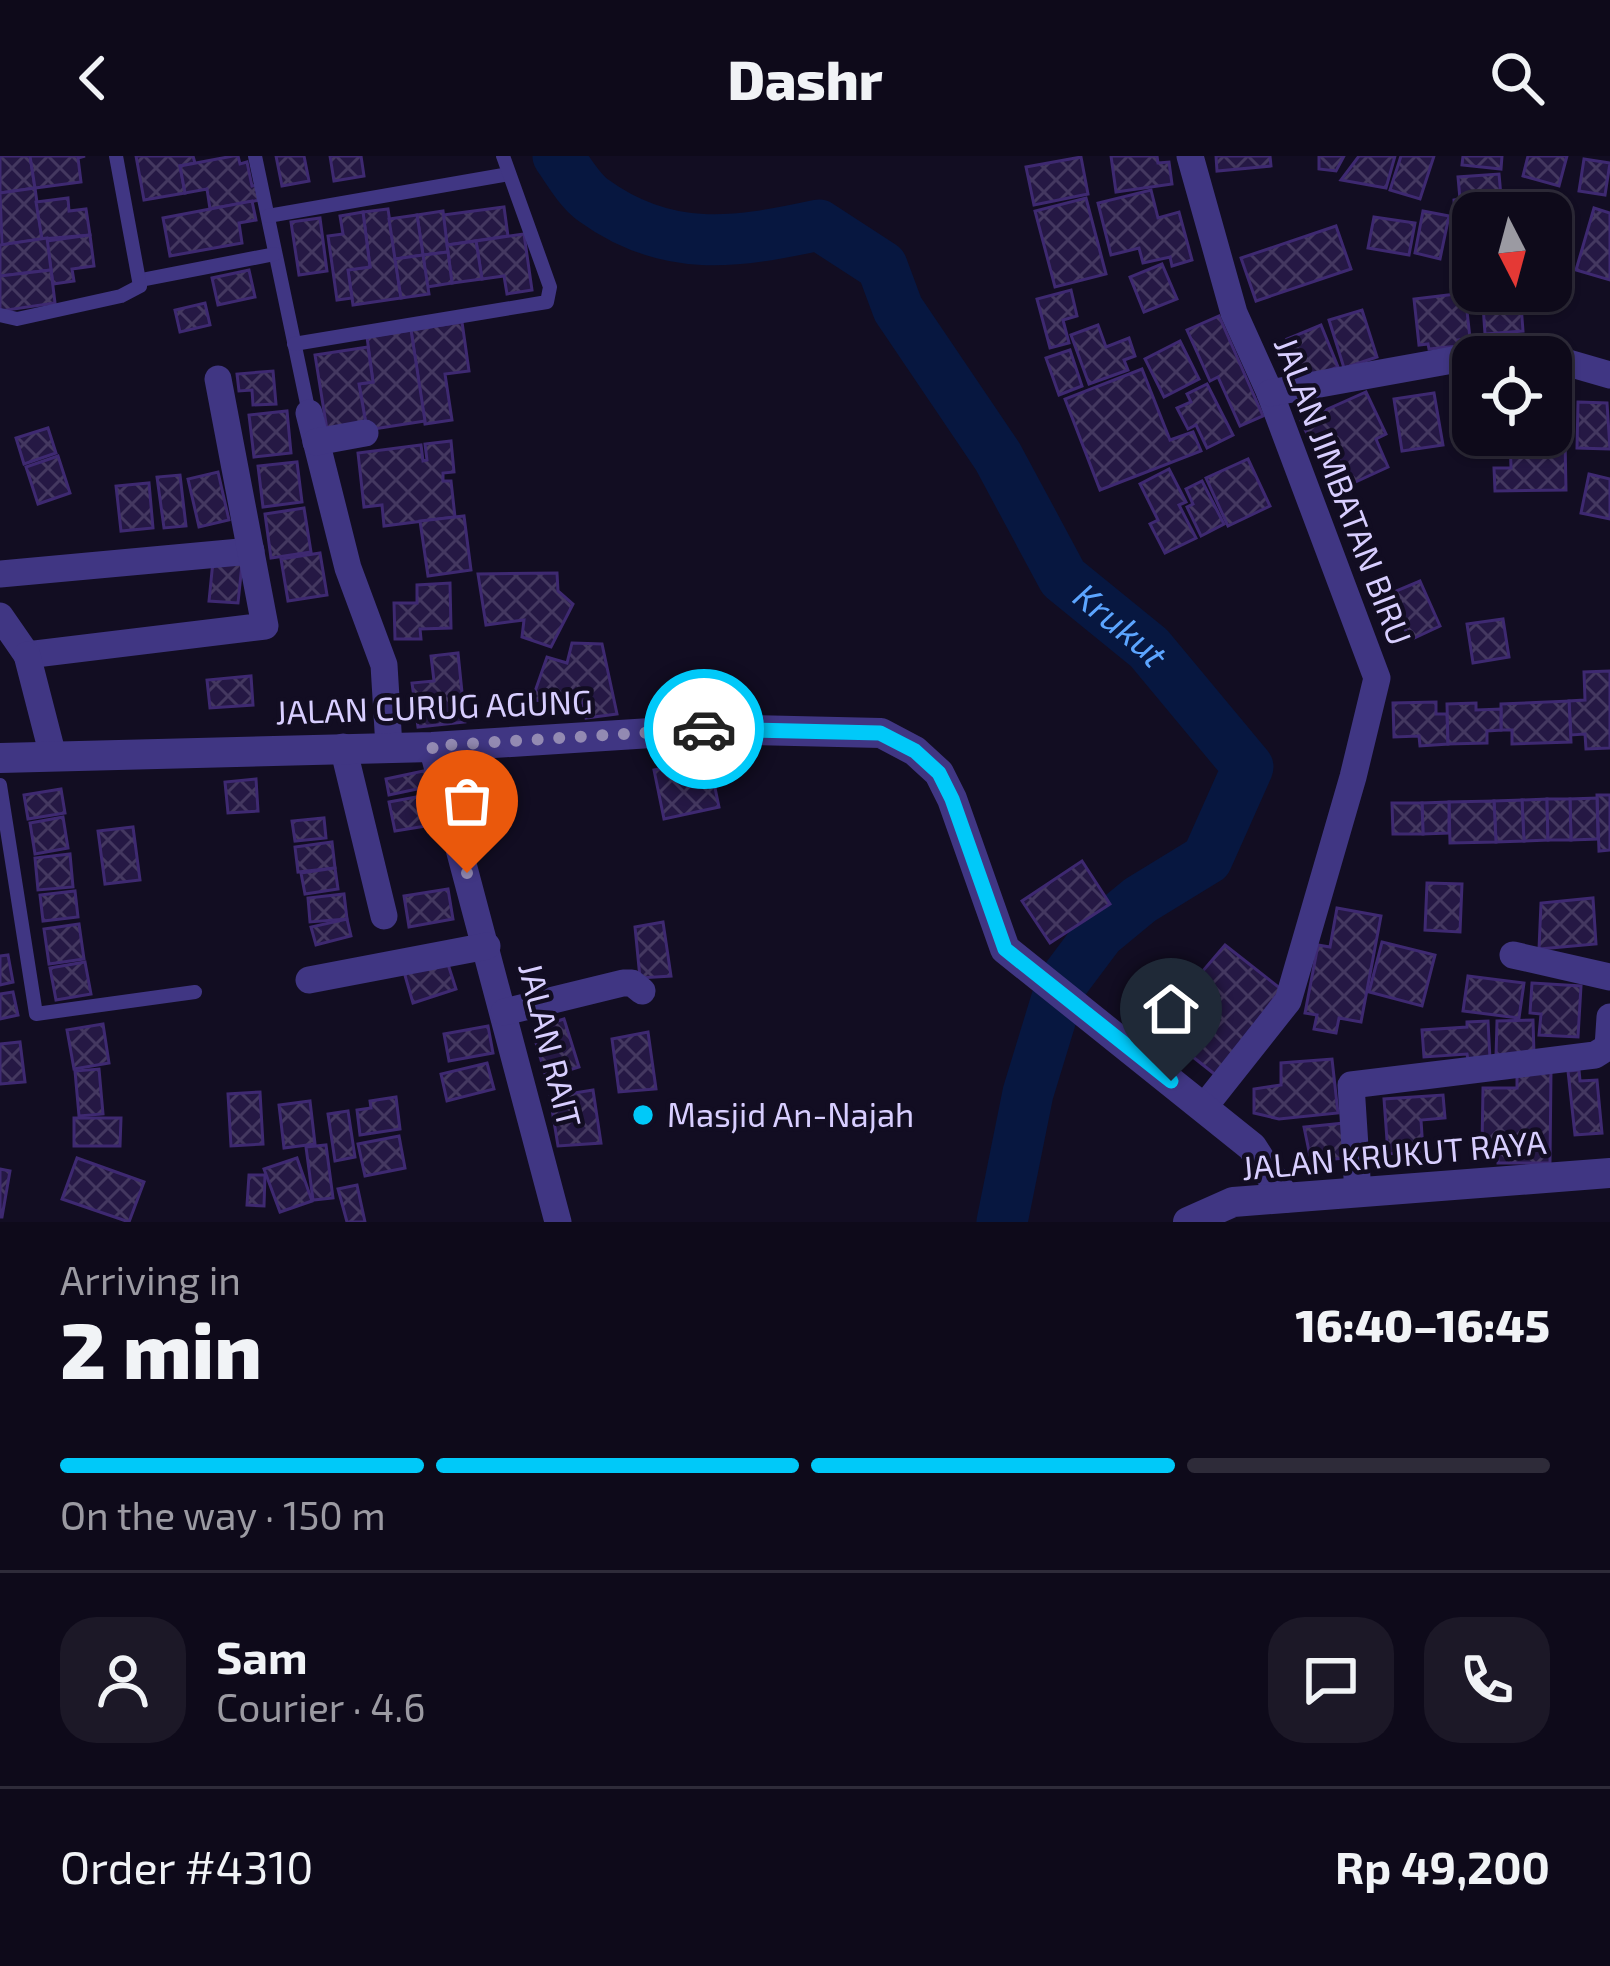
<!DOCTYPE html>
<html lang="en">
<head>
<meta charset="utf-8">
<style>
  :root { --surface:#0e0a1a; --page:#1c1827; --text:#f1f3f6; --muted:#9b9aa2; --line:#2e2b39; --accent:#00c9f9 }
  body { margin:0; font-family:"Exo 2",sans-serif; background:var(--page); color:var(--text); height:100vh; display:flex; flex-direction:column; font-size:45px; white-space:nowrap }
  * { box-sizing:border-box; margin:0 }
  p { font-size:39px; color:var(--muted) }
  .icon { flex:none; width:66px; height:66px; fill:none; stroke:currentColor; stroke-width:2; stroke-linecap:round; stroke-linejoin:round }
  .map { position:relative; height:1066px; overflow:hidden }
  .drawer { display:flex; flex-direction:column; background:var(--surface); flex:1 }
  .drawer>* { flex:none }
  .needle { width:78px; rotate:174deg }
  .buttons { position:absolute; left:1452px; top:36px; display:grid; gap:24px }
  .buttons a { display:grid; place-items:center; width:120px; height:120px; border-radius:24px; background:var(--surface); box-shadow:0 3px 9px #0004,0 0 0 3px var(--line); font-size:60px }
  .pin { position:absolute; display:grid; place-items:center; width:102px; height:102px; color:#fff; margin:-123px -51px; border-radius:50% 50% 50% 0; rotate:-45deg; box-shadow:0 0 12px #0007 }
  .pin .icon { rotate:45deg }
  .courier { position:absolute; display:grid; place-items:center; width:120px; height:120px; margin:-60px; border:9px solid #00c9f9; border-radius:50%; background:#fff; color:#222; box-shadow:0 3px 15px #0007 }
  .summary em { font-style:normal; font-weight:800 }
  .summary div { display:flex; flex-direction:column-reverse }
  .summary { display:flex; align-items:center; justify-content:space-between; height:204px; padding:0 60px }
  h1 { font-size:78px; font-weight:800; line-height:90px }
  .bar { display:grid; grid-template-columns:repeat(4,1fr); gap:18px 12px; align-content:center; height:144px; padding:0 60px }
  .bar i { height:15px; border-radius:9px; background:var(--line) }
  .bar .on { background:var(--accent) }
  .bar p { grid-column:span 4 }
  .line { display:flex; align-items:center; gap:30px; padding:0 60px; border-top:3px solid var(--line) }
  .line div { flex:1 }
  .round { display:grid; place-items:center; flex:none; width:126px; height:126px; border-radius:36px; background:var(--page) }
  header { display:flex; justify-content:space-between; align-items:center; height:156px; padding:0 60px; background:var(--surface); font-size:54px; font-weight:800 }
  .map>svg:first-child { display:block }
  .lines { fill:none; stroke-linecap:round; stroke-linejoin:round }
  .river { stroke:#071740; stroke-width:51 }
  .building { fill:url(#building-cross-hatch); stroke:#3e2971; stroke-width:3 }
  .service { stroke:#403683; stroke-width:14 }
  .minor { stroke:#403683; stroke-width:27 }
  .tertiary { stroke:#403683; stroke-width:30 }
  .done { stroke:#938ab2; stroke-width:12; stroke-dasharray:0 21.6 }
  .route { stroke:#00c9f9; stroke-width:15 }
  .poi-dot { fill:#00c9f9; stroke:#120d22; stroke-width:4.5 }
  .labels { text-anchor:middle; stroke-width:9; stroke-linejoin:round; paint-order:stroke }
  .street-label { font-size:33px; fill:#d8ceff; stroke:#120d22 }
  .poi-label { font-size:33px; fill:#d8ceff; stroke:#120d22; text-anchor:start }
  .water-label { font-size:36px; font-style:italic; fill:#5ca5ff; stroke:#120d22 }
</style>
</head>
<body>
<header><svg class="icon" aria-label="back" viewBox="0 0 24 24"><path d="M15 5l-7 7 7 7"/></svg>Dashr<svg class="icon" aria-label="search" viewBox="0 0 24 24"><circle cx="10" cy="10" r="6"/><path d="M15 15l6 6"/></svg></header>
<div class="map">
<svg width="1610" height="1066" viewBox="0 0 1610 1066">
  <defs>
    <pattern id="building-cross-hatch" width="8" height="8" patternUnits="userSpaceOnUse" patternTransform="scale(3)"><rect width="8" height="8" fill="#251844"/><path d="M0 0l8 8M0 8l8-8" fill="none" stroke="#443860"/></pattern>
  </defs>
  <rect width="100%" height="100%" fill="#120d22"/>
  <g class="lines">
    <path class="river" id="s1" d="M558,0C568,14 579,34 593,44C667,98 736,87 819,69L882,110L898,153L998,301L1063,422L1149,492L1248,611L1207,703L1140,744L1100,777L1061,829L1028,937L1002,1066"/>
  </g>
  <g class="building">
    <path d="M0,0H30L35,32L0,37Z"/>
    <path d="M30,0H85L78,2L81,26L35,32Z"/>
    <path d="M136,0H193L195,7L180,10L185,37L144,44Z"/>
    <path d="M233,0H238L240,8L247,6L252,30L257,29L260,44L210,53L207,33L185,37L180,10Z"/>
    <path d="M276,0H304L309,25L282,30Z"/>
    <path d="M330,0H361L364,20L334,25Z"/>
    <path d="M1111,0H1157L1158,7L1169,6L1172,28L1116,36Z"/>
    <path d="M1216,0H1270L1271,10L1217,15Z"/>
    <path d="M1319,0H1344L1336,15L1319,13Z"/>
    <path d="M1359,0H1395L1386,32L1341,24Z"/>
    <path d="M1401,0H1434L1420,43L1390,34Z"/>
    <path d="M1463,0H1502L1501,13L1462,9Z"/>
    <path d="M1528,0H1567L1559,30L1523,20Z"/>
    <path d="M1081,1L1088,38L1034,49L1026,11Z"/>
    <path d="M1584,3L1610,7L1605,39L1579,35Z"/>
    <path d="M1499,18L1501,40L1488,41L1489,57H1473V92L1457,93L1454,44L1460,43L1458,21Z"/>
    <path d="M35,32L42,83L2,89L0,37Z"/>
    <path d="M1151,34L1158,62L1179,56L1192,104L1172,110L1170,101L1143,107L1139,92L1111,99L1098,47Z"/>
    <path d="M68,42L69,55L86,53L90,79L42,83L36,46Z"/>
    <path d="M1086,42L1106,118L1055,131L1035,55Z"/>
    <path d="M252,45L256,64L239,67L242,87L170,100L163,62Z"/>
    <path d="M504,51L508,80L447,89L443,59Z"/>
    <path d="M1594,52L1610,57V124L1576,114Z"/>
    <path d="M388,53L401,142L353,149L348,114L370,111L363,56Z"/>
    <path d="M443,55L448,96L423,99L417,59Z"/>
    <path d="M1423,55L1449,60L1440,103L1415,97Z"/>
    <path d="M363,56L370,111L348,114L352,142L337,144L328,80L343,78L340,60Z"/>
    <path d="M417,59L423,99L395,103L389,63Z"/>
    <path d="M1374,61L1415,67L1409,99L1368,92Z"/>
    <path d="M320,62L327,115L299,119L291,66Z"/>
    <path d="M1569,64V106H1551V65Z"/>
    <path d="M1336,70L1351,113L1256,145L1241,102Z"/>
    <path d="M524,78L532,134L507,138L504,120L482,123L476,85Z"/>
    <path d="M90,79L94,110L72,113L74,125L53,128L47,85Z"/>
    <path d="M47,82L51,114L0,120V89Z"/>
    <path d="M476,85L482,123L452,127L447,89Z"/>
    <path d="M448,96L452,127L427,131L423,99Z"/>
    <path d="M423,99L429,138L401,142L395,103Z"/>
    <path d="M1162,108L1177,143L1144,156L1130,121Z"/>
    <path d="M51,114L55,147L0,155V120Z"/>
    <path d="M249,114L255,141L218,149L212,122Z"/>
    <path d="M1071,134L1077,160L1063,164L1069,187L1050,192L1037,143Z"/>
    <path d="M1482,135H1520L1523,175L1485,178Z"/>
    <path d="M1465,137L1470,182L1458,184V190L1429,193L1428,188L1419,189L1414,143Z"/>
    <path d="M205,147L210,169L180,176L175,154Z"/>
    <path d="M1362,154L1377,201L1344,212L1329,164Z"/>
    <path d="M1219,160L1263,260L1240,270L1218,221L1210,225L1187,174Z"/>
    <path d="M462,166L469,215L445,218L452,264L425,268L411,174Z"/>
    <path d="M1098,169L1106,191L1129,182L1135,200L1124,204L1128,214L1089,228L1071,179Z"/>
    <path d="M1321,169L1338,211L1303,224L1287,183Z"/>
    <path d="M411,174L425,265L367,274L359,228L373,226L367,181Z"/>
    <path d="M1180,185L1199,223L1164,241L1145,203Z"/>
    <path d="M368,191L373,226L359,228L367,274L328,280L315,199Z"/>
    <path d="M1070,194L1082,230L1059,239L1046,202Z"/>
    <path d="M1142,213L1170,284L1193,276L1201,295L1100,334L1065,243Z"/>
    <path d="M273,215L276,248L253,249L252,234L239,235L237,218Z"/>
    <path d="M1207,228L1233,279L1207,292L1196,269L1188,273L1177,252L1191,246L1187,238Z"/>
    <path d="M1551,232H1564L1566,334L1495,335L1494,312H1511L1510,279H1551Z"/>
    <path d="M1366,236L1386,278L1376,283L1388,311L1351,328L1335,294L1318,301L1301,265Z"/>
    <path d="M1434,237L1443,289L1402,295L1394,243Z"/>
    <path d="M1578,246L1607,247L1610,293L1577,292Z"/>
    <path d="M287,255L291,297L254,301L249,259Z"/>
    <path d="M48,272L56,297L24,308L16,282Z"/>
    <path d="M451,285L454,316L443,317V325H451L455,361L384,370L382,349L364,351L358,297L421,289L423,305L427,304L425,288Z"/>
    <path d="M58,300L70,337L38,348L26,311Z"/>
    <path d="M1248,303L1270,350L1228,370L1206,322Z"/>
    <path d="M297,306L302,346L263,351L258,310Z"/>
    <path d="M1169,313L1186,346L1179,349L1196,382L1165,397L1150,368L1158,364L1140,328Z"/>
    <path d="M218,316L229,364L199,371L188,323Z"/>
    <path d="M1589,318L1610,323V363L1581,357Z"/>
    <path d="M180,319L186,370L164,372L157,321Z"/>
    <path d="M1202,325L1224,368L1201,380L1187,351L1193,348L1186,333Z"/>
    <path d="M149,327L153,372L121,375L116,330Z"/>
    <path d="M304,352L311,396L271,402L265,358Z"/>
    <path d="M464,360L471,414L428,420L420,365Z"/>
    <path d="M320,397L327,439L288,445L281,403Z"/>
    <path d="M213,405L242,408L238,447L209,445Z"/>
    <path d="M557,417L558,435L573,448L551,491L522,481L524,464L486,469L478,418Z"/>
    <path d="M1420,425L1440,470L1410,484L1389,438Z"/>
    <path d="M450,427L451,472L420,473L421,483H395L394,447H417V429Z"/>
    <path d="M1503,463L1509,501L1473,507L1467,468Z"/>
    <path d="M572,487L602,488L617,558L586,562L583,547L532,544L547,501L567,507Z"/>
    <path d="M458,497L465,566L418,571L412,527L434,525L431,500Z"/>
    <path d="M1610,515V592L1586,593L1585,578L1571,579L1569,545L1585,544L1584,516Z"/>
    <path d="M251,520L253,549L210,552L207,524Z"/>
    <path d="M1569,545L1571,586L1512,588V574H1501V548Z"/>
    <path d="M1436,546V558H1447L1448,588L1420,590L1419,580L1394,581L1393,547Z"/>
    <path d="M1476,547V554L1501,553V574L1487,575V587L1448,588L1447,548Z"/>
    <path d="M709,603L719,651L664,663L654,614Z"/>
    <path d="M428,614L431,630L389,639L386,623Z"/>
    <path d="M256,623L258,655L228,657L225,626Z"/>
    <path d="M61,633L65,657L28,663L24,639Z"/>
    <path d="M427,639L432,669L395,675L389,646Z"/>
    <path d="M1597,639H1610V694L1599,695Z"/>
    <path d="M1597,642L1598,683L1571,684L1570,643Z"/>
    <path d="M1547,643L1548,684L1524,685L1522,644Z"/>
    <path d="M1547,643H1570L1571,684H1548Z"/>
    <path d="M1522,644L1524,685L1496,686L1494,645Z"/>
    <path d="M1494,645L1496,686L1450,687L1449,646Z"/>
    <path d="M1449,646V677L1423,678L1422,647Z"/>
    <path d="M1392,647H1422L1423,678H1393Z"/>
    <path d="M63,661L68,692L35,698L30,667Z"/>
    <path d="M324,662L326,682L295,685L292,665Z"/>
    <path d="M133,671L140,724L105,728L98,675Z"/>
    <path d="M332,686L335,712L298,716L295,691Z"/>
    <path d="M70,698L73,731L38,734L35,702Z"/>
    <path d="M1082,705L1110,748L1050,787L1022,745Z"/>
    <path d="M335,712L338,733L305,738L301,717Z"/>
    <path d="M1427,727L1462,728L1460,776L1425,774Z"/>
    <path d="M448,733L453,763L409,771L404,740Z"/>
    <path d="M75,735L78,761L43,765L40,739Z"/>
    <path d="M344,738L347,763L310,766L308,742Z"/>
    <path d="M1593,742L1596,788L1539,793L1541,747Z"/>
    <path d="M1337,752L1381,760L1361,866L1339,862L1336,877L1314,873L1317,859L1305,857L1318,789L1330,791Z"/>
    <path d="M347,763L351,780L316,789L311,771Z"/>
    <path d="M663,766L671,820L640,822L635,771Z"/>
    <path d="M79,768L84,803L49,808L44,773Z"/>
    <path d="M1382,786L1435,799L1422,850L1369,836Z"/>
    <path d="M1225,789L1281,833L1217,920L1155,871Z"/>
    <path d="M8,799L13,826L0,829V800Z"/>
    <path d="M446,802L456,833L413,847L404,816Z"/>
    <path d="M85,806L91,838L56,844L50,812Z"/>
    <path d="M1468,820L1524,827L1519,862L1463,855Z"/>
    <path d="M1532,827L1581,830L1578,881L1539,879L1541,858L1530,857Z"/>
    <path d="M13,836L18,859L0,863V838Z"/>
    <path d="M564,863L579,911L546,921L532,873Z"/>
    <path d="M1533,864L1534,898L1496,901L1497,865Z"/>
    <path d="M1488,865L1490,903L1468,904L1467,898L1424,901L1422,874L1467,871V866Z"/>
    <path d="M103,868L109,907L74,913L67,874Z"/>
    <path d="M488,870L493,897L449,905L444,878Z"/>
    <path d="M648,876L656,933L619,936L612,883Z"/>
    <path d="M20,886L25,926L0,928V888Z"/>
    <path d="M1332,903L1338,957L1279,963L1254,957V933L1281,929V907Z"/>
    <path d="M487,907L494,933L447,945L441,918Z"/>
    <path d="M99,913L103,958L79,960L75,915Z"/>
    <path d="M1517,914H1551L1550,1007H1498V990L1482,991L1483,932H1517Z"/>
    <path d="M1579,914L1580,925L1597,924L1602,977L1575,979L1568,915Z"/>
    <path d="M593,934L601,987L558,990L550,941Z"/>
    <path d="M260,936L263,988L231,990L228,938Z"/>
    <path d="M1443,939L1445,962L1421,964L1423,995L1388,998L1384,943Z"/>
    <path d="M396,941L400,973L360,979L357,954L371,952L370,945Z"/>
    <path d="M310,945L315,988L284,992L279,949Z"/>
    <path d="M348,955L355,1001L335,1005L328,958Z"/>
    <path d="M74,962H121L120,990H74Z"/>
    <path d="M1345,967L1348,1002L1311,1005L1304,971Z"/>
    <path d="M399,980L405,1012L365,1020L358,988Z"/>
    <path d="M326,989L333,1042L313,1044L306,991Z"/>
    <path d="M77,1002L144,1026L129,1066L62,1043Z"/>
    <path d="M297,1002L312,1045L280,1056L264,1013Z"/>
    <path d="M0,1013L10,1015L2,1061H0Z"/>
    <path d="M249,1019H265L264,1050L247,1049Z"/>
    <path d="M357,1029L365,1066H347L338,1033Z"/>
  </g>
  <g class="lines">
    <g class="service">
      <path d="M255,0L309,257"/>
      <path d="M268,60L509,18"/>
      <path d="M141,124L275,98"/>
      <path d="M0,159L17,163L121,140L140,130L116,0"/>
      <path d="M294,188L547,146L550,131L503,0"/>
      <path d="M0,629L36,858L195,836"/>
    </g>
    <g class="minor">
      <path d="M1190,0L1234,157L1270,237L1377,522L1353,621L1288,845L1204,951"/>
      <path d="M1551,202L1610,219"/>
      <path d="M1270,237L1486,198L1547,201"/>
      <path d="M309,257L348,412L384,509L389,591"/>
      <path d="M316,286L365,277"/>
      <path d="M0,418L251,395"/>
      <path d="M0,460L27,499L265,470L218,223"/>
      <path d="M27,499L53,600"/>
      <path d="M343,591L384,760"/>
      <path d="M432,591L558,1066"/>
      <path d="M1513,799L1610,821"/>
      <path d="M309,824L487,790"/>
      <path d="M504,856L623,827H632L642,835"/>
      <path d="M1358,1037L1351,929L1595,899L1608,891L1610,861"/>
    </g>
    <g class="tertiary">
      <path d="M0,602L432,591L714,573L881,577L915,595L939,617L952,643L1005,793L1252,991L1285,1042"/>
      <path d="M1188,1066L1233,1046L1610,1017"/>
    </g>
  </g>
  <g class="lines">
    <path class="done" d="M467,717L432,590L704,573"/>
    <path class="route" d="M704,573L880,577L915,595L939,617L952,643L1005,793L1171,925"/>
  </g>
  <circle class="poi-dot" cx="643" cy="959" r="12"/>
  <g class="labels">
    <g class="street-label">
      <text transform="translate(1343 335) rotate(69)" y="12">JALAN JIMBATAN BIRU</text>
      <text transform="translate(434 551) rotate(-2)" y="12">JALAN CURUG AGUNG</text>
      <text transform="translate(550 889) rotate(76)" y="12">JALAN RAIT</text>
      <text transform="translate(1394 999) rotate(-5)" y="12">JALAN KRUKUT RAYA</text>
    </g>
    <g class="poi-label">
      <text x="667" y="971">Masjid An-Najah</text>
    </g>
    <g class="water-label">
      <text dy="13" stroke="none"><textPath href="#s1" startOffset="804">Krukut</textPath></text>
    </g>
  </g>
</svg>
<div class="buttons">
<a><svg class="needle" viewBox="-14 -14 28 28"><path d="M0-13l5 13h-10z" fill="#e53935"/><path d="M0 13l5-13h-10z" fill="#9b9aa2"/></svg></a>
<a><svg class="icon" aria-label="locate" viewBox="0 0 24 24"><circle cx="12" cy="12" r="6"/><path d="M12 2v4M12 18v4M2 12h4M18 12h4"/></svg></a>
</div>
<div class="pin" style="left:467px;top:717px;background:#ea580c"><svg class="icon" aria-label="bag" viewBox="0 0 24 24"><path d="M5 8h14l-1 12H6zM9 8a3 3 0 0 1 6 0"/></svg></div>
<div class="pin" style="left:1171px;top:925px;background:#1f2937"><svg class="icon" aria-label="home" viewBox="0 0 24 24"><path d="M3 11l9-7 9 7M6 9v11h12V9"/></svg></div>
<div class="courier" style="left:704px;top:573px"><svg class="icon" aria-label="car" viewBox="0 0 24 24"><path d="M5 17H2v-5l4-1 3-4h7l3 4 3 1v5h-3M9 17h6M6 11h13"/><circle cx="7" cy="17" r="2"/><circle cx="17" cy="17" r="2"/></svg></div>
</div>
<section class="drawer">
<div class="summary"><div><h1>2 min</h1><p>Arriving in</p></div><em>16:40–16:45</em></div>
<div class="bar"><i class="on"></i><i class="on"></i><i class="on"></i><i></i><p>On the way · 150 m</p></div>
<div class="line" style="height:216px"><a class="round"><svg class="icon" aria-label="person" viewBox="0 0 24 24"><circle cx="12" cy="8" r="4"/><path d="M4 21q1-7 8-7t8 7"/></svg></a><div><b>Sam</b><p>Courier · 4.6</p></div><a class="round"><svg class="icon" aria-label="chat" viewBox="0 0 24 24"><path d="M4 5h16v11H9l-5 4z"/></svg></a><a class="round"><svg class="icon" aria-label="phone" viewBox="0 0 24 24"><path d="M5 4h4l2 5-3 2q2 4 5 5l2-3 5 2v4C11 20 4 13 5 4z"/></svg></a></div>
<div class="line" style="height:156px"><div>Order #4310</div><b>Rp 49,200</b></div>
</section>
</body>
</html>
